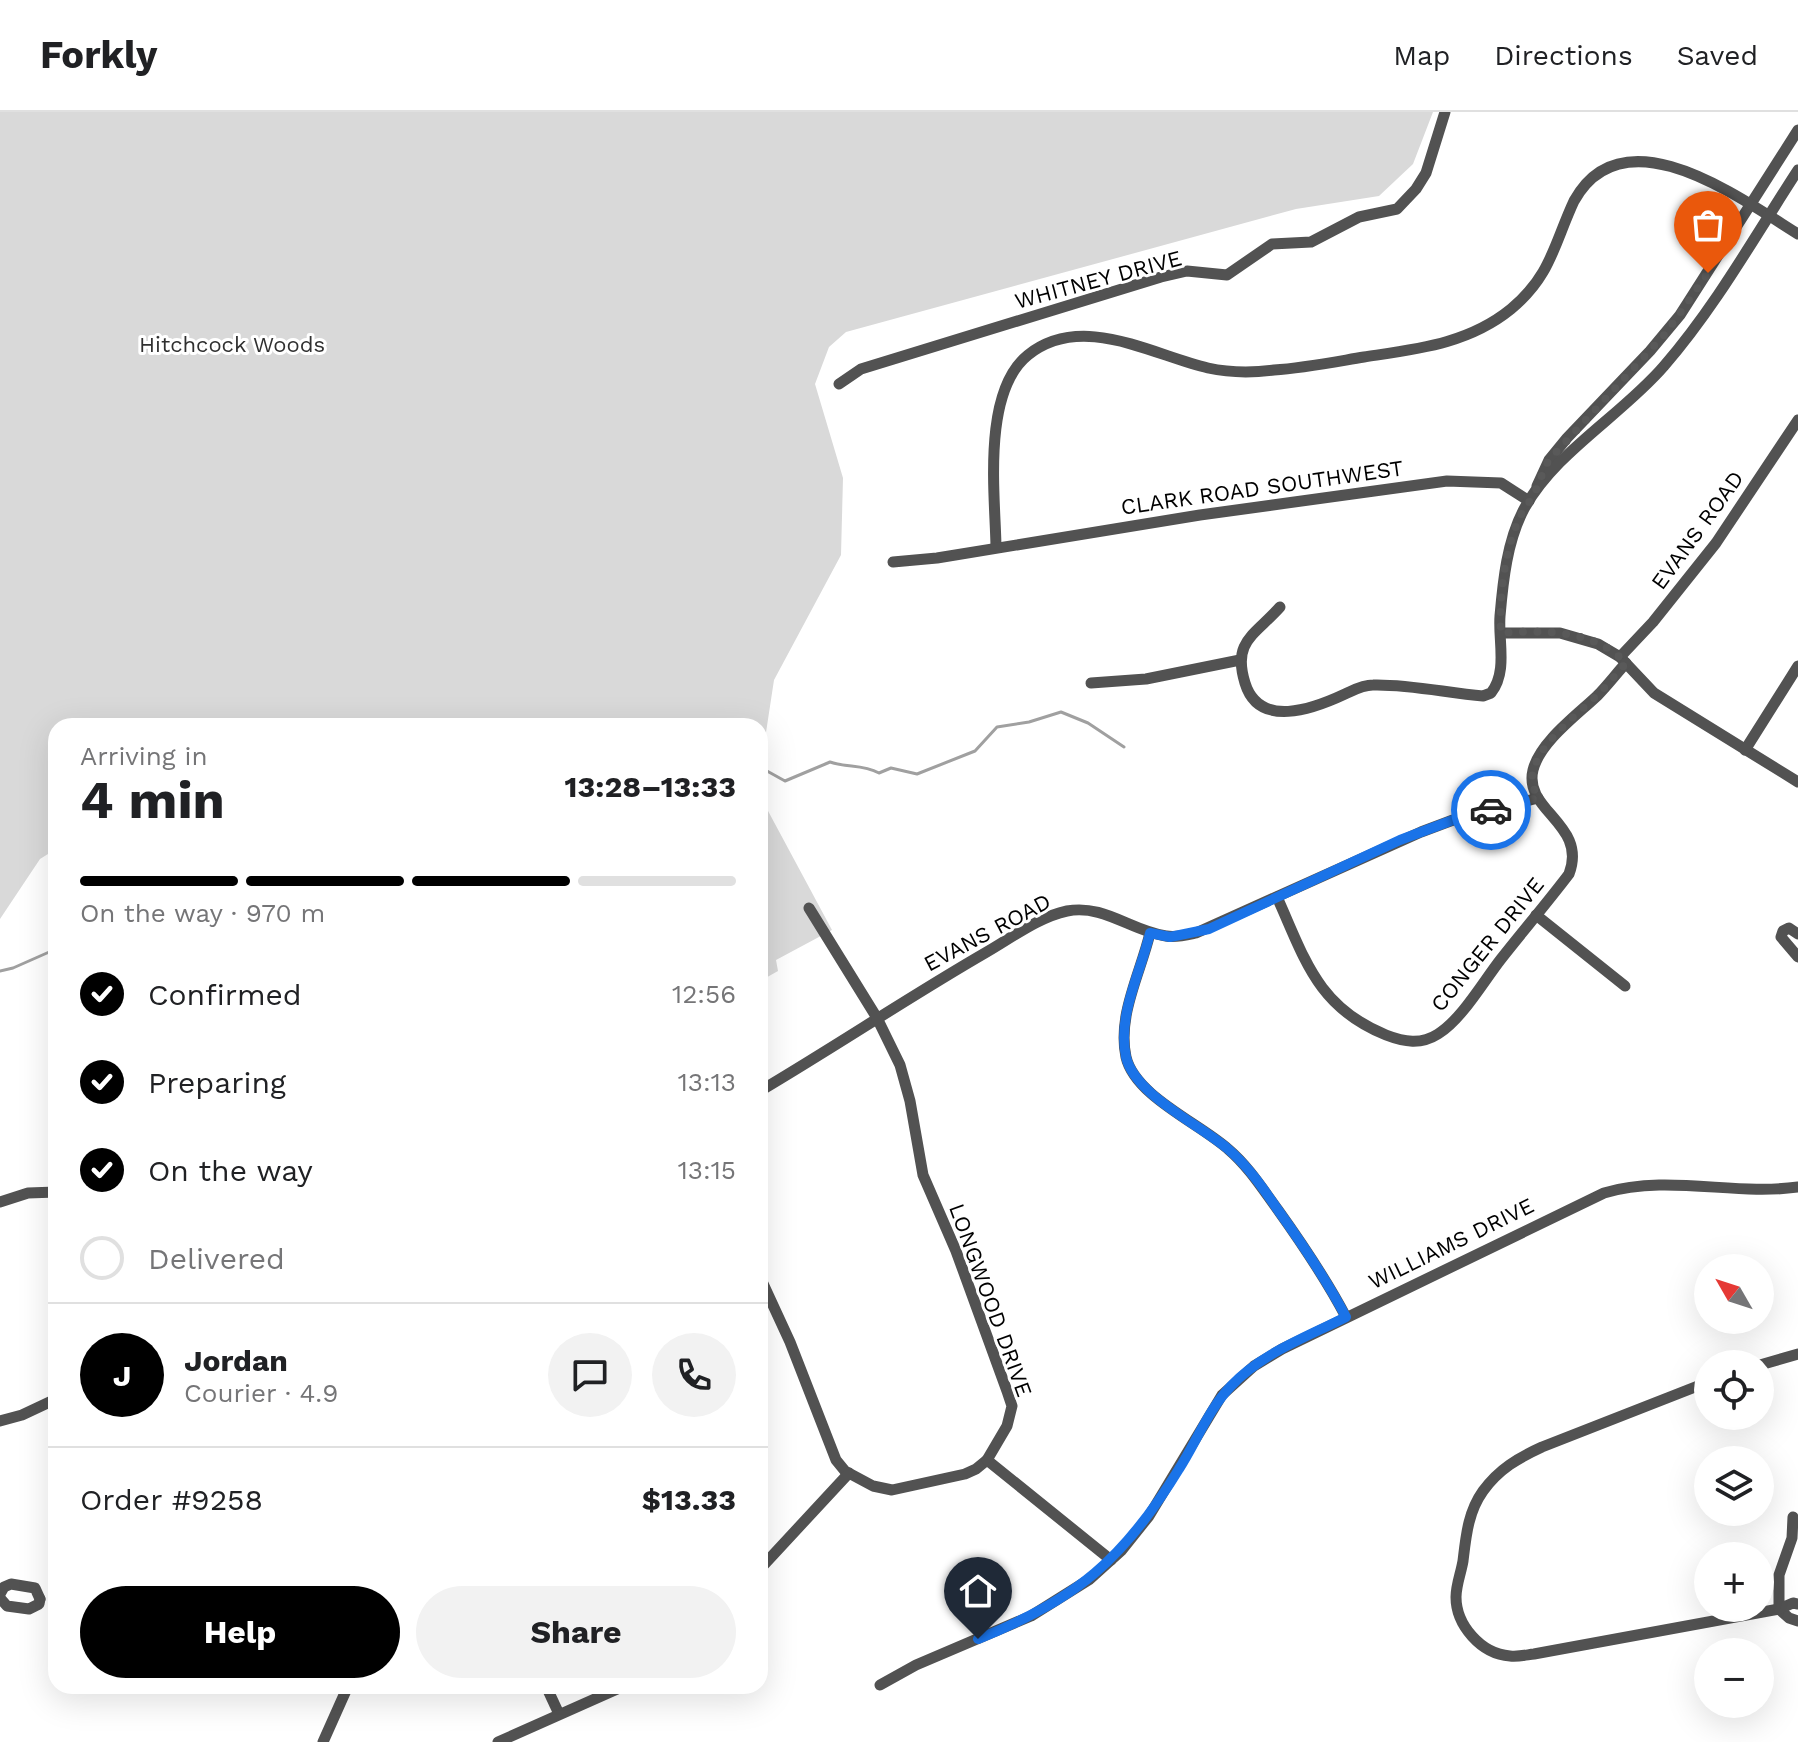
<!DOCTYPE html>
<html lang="en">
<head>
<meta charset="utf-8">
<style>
  :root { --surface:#fff; --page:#f2f2f2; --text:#202124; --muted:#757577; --line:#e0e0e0; --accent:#000 }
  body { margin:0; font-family:"Work Sans",sans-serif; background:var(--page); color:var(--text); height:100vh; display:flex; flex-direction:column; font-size:30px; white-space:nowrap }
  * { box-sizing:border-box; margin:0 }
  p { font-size:26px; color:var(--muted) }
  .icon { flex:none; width:44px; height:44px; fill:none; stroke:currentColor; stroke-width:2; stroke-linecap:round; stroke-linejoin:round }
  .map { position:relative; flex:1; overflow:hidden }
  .panel { position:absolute; left:48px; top:606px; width:720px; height:976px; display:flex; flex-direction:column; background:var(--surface); border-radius:24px; box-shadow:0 8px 32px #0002 }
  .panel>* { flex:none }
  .needle { width:52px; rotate:309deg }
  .fabs { position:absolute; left:1694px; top:1142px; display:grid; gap:16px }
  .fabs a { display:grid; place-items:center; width:80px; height:80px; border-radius:50%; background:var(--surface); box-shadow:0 8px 32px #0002; font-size:40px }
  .pin { position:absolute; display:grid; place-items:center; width:68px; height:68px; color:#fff; margin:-82px -34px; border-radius:50% 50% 50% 0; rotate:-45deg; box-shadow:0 0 8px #0007 }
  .pin .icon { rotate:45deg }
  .courier { position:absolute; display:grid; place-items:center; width:80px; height:80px; margin:-40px; border:6px solid #1a73e8; border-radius:50%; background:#fff; color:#222; box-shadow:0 2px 10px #0007 }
  .summary em { font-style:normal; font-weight:700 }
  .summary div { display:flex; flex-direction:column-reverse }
  .summary { display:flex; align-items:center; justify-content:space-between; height:136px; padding:0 32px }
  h1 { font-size:52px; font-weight:700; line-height:60px }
  .bar { display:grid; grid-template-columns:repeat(4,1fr); gap:12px 8px; align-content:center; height:96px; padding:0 32px }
  .bar i { height:10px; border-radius:6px; background:var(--line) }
  .bar .current { background:var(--accent) }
  .bar p { grid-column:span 4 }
  .line { display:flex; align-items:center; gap:20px; padding:0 32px; border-top:2px solid var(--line) }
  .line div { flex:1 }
  .round { display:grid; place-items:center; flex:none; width:84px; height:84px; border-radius:42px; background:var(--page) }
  ol { padding:0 32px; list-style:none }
  li { display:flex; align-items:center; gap:24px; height:88px }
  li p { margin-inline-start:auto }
  li .icon { padding:8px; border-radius:50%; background:var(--accent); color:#fff; stroke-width:4 }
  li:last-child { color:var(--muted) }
  li i { width:44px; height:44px; border:4px solid var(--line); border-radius:50% }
  .primary-button { display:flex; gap:16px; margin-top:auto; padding:16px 32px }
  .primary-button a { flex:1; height:92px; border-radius:48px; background:var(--accent); color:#fff; font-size:32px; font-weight:700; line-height:92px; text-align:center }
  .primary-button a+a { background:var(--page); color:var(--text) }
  header { display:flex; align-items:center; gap:48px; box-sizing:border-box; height:112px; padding:0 40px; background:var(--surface); border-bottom:2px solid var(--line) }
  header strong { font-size:38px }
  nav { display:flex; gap:44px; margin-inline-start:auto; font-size:28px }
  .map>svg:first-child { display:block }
  .green { fill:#d9d9d9 }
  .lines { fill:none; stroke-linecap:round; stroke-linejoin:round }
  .stream { stroke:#a0a0a0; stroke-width:3 }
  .minor { stroke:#525252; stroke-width:11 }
  .done { stroke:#595959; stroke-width:8; stroke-dasharray:0 14.4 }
  .route { stroke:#1a73e8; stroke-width:10 }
  .labels { text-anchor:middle; stroke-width:6; stroke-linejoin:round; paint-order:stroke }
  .street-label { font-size:22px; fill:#000; stroke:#fff }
  .park-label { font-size:22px; fill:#303030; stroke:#fff }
</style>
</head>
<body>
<header>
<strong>Forkly</strong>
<nav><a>Map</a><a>Directions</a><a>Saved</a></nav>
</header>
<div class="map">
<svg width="1798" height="1630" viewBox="0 0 1798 1630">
  <rect width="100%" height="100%" fill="#fff"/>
  <g class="green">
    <path d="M0,0H1433L1413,52L1379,84L1296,97L846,220L829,235L815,272L843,366L841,443L774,568L765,627L760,630V614H56V737L40,747L0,807Z"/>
    <path d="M760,684L832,818L776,848L778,859L760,869Z"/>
  </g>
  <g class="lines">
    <g class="stream">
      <path d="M760,661L767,659L785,669L830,650C848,656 862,652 879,661L891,656L917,662L975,639L997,615L1029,610L1061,600L1088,611L1124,635"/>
      <path d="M0,859L13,856L56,837"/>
    </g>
    <g class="minor">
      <path d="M839,272L861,257L1161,165L1187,159L1227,163L1272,132L1311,130L1359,105L1397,97L1416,77L1426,61L1445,0"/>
      <path d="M1537,374L1549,348L1567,326L1650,239L1680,203L1798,18"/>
      <path d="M996,434C995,382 982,280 1028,243C1082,200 1152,243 1208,256C1231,261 1251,261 1274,258C1304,256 1334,250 1364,245C1417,237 1468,232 1511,197C1551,164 1554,132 1574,89C1623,0 1737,84 1798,122"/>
      <path d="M893,450L937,446L1200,403L1447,369L1501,371L1529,389"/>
      <path d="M1280,495C1255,523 1232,529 1245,571C1259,617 1313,597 1345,582C1354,578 1362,573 1373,573C1409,572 1447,581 1483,584L1491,581C1508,559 1498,529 1500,504C1503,469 1507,429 1524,397C1554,341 1622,303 1664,254C1716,194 1755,124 1798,58"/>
      <path d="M1501,521H1560L1598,532L1620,545L1654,581L1798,670"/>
      <path d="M1620,545L1653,510L1716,431L1798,308"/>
      <path d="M1091,571L1146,567L1240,548"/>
      <path d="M1745,638L1798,554"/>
      <path d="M1277,785C1305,847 1317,895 1386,923C1404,930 1421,933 1438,922C1462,907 1483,870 1501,847C1523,819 1547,791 1569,762C1588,712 1523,699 1533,658C1540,630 1577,603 1597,584C1607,574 1616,562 1626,551"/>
      <path d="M1536,803L1625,874"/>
      <path d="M1150,821C1141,860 1117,903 1126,945C1135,984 1199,1011 1228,1037C1248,1054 1262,1076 1278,1098C1303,1133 1326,1167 1346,1205"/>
      <path d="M1798,822L1789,816L1783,819L1781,825L1798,845"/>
      <path d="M760,979C836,934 909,885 985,841C1010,827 1038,805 1067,799C1104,792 1131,819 1166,824C1176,826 1187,823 1196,821L1421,720L1453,708L1538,686"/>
      <path d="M0,1090L28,1081L56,1080"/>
      <path d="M760,1165L790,1230L836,1348L845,1359L873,1374L892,1378L965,1362L976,1357L987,1348L1007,1314L1012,1294L1007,1279L956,1139L923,1063L910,989L900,953L877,906L809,796"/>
      <path d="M1760,1253L1798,1242"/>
      <path d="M1708,1270L1542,1335C1518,1346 1499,1357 1483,1379C1468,1400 1466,1424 1463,1449C1461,1461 1456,1473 1456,1485C1456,1513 1481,1542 1510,1544C1518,1545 1526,1543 1534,1542L1779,1497L1789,1506L1798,1509"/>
      <path d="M0,1309L22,1303L56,1287"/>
      <path d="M987,1348L1111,1448"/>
      <path d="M1793,1405L1792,1426L1779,1463V1497L1793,1491L1798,1492"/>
      <path d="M760,1457L849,1361"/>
      <path d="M0,1482L4,1475L11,1472L35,1476L40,1487"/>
      <path d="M0,1486L7,1494L29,1497L39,1492L40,1487"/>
      <path d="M880,1573L916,1553L1031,1504L1090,1467L1121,1439L1149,1404L1222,1283L1254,1254L1282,1237L1604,1081C1668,1062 1734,1084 1798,1075"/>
      <path d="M546,1574L559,1602"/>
      <path d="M323,1630L348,1574"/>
      <path d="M498,1630L624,1574"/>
    </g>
  </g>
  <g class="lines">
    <path class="done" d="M1491,698L1538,686C1533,677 1530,667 1534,656C1544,627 1575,605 1596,584C1607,574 1616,562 1626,551C1593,517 1544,518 1501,521C1499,486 1504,442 1518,409C1522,399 1529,392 1534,382C1540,371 1542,359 1549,348L1666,221L1708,161"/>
    <path class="route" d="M978,1527C1076,1488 1124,1447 1179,1357C1197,1329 1208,1298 1231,1274C1262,1241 1307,1225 1346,1205C1326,1167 1303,1133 1278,1098C1263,1076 1248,1054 1228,1037C1199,1012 1135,983 1126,945C1117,903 1141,860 1150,821L1170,825L1209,817L1400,728L1453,708L1491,698"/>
  </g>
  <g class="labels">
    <g class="street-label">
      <text transform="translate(1098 167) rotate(-15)" y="8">WHITNEY DRIVE</text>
      <text transform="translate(1262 375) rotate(-8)" y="8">CLARK ROAD SOUTHWEST</text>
      <text transform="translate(1697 418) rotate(-54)" y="8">EVANS ROAD</text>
      <text transform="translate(987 820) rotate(-28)" y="8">EVANS ROAD</text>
      <text transform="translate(1487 832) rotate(-51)" y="8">CONGER DRIVE</text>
      <text transform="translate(1451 1131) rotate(-26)" y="8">WILLIAMS DRIVE</text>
      <text transform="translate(991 1188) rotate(70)" y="8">LONGWOOD DRIVE</text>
    </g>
    <g class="park-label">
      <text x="232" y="240">Hitchcock Woods</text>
    </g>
  </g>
</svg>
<div class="fabs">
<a><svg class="needle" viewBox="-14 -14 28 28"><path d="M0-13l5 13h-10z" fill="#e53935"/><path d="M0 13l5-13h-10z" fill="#757577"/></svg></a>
<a><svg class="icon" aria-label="locate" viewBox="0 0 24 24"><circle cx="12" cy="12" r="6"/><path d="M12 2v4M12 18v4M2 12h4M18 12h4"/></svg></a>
<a><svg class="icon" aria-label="layers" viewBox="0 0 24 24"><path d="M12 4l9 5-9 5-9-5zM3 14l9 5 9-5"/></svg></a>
<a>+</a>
<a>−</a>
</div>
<div class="pin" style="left:1708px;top:161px;background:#ea580c"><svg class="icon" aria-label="bag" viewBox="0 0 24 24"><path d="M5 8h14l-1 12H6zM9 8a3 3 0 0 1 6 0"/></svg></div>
<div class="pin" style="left:978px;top:1527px;background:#1f2937"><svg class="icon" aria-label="home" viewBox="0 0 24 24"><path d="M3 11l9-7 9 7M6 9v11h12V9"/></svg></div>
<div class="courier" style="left:1491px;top:698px"><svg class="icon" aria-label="car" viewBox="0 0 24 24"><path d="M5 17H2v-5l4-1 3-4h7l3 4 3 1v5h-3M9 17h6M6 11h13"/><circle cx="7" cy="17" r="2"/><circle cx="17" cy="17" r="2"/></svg></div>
<section class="panel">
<div class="summary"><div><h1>4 min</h1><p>Arriving in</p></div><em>13:28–13:33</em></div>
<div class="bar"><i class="current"></i><i class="current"></i><i class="current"></i><i></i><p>On the way · 970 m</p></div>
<ol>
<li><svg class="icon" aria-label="check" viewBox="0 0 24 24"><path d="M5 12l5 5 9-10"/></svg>Confirmed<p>12:56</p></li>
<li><svg class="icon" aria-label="check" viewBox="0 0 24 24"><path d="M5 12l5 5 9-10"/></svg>Preparing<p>13:13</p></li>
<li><svg class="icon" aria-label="check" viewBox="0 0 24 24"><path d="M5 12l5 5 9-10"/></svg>On the way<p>13:15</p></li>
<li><i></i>Delivered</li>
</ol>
<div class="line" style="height:144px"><b class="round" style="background:var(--accent);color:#fff">J</b><div><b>Jordan</b><p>Courier · 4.9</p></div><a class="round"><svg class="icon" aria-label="chat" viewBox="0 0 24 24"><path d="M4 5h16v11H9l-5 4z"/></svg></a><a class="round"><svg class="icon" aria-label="phone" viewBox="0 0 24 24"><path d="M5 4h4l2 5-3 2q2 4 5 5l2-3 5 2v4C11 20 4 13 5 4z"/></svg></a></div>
<div class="line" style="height:104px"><div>Order #9258</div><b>$13.33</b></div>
<div class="primary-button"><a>Help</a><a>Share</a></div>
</section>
</div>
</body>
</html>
